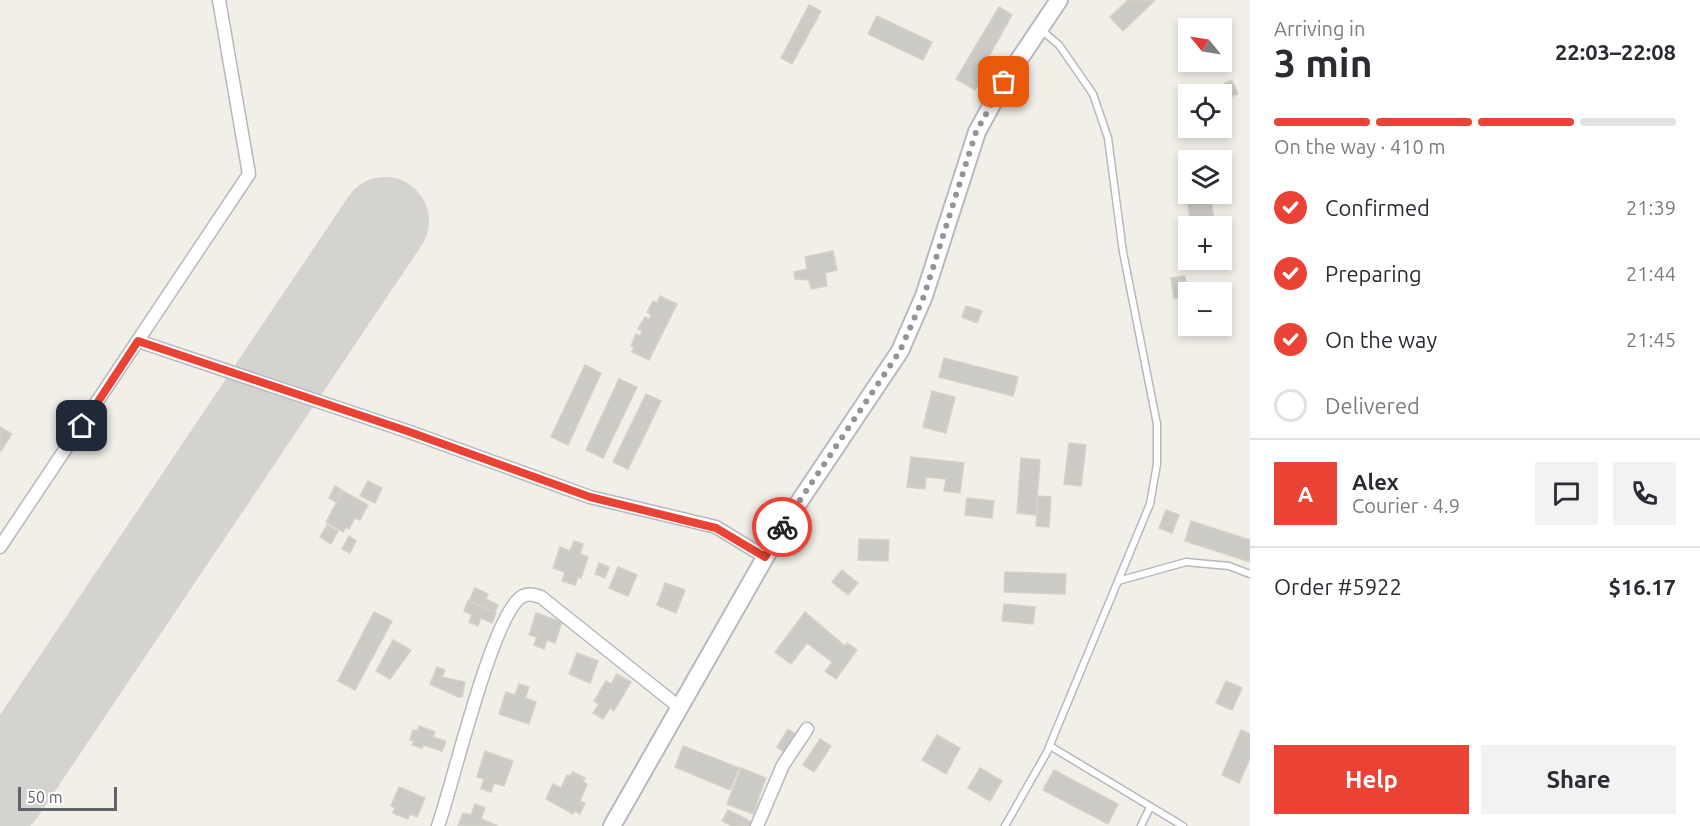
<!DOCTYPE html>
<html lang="en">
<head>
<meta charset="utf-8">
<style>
  :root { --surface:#fff; --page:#f2f2f3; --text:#2b2b33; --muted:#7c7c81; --line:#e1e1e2; --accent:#ea4335 }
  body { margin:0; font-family:Ubuntu,sans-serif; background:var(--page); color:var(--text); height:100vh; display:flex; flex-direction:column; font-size:22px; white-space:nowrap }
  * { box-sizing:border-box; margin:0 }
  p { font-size:20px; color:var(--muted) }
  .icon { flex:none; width:33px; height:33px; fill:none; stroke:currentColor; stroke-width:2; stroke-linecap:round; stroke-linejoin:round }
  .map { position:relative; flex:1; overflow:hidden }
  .details { display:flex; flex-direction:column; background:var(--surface); width:450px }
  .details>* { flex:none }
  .needle { width:39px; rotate:300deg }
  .controls { position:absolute; left:1178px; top:18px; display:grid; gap:12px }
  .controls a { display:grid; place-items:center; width:54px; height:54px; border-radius:0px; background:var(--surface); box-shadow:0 3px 9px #0003; font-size:30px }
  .scale { position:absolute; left:18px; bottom:15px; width:99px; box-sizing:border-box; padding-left:6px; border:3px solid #5f6368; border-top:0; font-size:16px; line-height:21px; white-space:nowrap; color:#5f6368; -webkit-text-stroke:4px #fff; paint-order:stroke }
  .pin { position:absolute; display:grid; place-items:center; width:51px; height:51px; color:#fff; margin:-26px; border-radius:12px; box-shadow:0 3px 9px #0006 }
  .courier { position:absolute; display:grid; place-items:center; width:60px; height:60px; margin:-30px; border:4px solid #ea4335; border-radius:50%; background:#fff; color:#222; box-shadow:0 2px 8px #0007 }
  .headline em { font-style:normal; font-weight:600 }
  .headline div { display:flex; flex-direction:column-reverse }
  .headline { display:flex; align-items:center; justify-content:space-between; height:102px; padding:0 24px }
  h1 { font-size:39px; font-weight:600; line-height:45px }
  .bar { display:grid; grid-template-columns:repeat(4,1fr); gap:9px 6px; align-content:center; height:72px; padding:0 24px }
  .bar i { height:8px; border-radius:4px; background:var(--line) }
  .bar .on { background:var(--accent) }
  .bar p { grid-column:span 4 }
  .line { display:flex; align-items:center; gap:15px; padding:0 24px; border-top:2px solid var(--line) }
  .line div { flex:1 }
  .round { display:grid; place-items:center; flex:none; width:63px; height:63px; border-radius:0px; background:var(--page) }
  ol { padding:0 24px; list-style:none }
  li { display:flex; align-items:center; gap:18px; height:66px }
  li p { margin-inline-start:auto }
  li .icon { padding:6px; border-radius:50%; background:var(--accent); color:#fff; stroke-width:4 }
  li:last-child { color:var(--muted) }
  li i { width:33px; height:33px; border:3px solid var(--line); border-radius:50% }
  .action { display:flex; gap:12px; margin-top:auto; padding:12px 24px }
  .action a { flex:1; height:69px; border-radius:0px; background:var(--accent); color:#fff; font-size:24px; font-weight:600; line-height:69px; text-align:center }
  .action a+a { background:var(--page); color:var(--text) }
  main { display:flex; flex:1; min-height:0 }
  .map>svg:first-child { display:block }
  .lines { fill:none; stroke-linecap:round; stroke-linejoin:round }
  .runway { stroke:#d4d3d0; stroke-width:88 }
  .building { fill:#cccac5; stroke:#d6d1c6; stroke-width:1.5 }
  .lane-casing { stroke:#b5b8bc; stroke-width:9 }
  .street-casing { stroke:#b5b8bc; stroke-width:15 }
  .secondary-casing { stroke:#b6babf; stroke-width:20 }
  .lane { stroke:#fff; stroke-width:6 }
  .street { stroke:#fff; stroke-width:12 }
  .secondary { stroke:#fff; stroke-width:16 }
  .done { stroke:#929495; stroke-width:6; stroke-dasharray:0 10.8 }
  .route { stroke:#ea4335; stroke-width:8 }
</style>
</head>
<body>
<main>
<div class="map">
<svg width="1250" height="826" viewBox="0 0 1250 826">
  <rect width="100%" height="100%" fill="#f1efe8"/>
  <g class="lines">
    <path class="runway" d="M0,794L385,221"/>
  </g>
  <g class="building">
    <path d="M1128,0H1155L1123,31L1110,17Z"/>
    <path d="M809,5L821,11L792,64L781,58Z"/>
    <path d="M999,7L1012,15L989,56L993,58L975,90L956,79Z"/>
    <path d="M877,16L932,42L923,60L868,34Z"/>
    <path d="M1232,80L1238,94L1230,97L1225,83Z"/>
    <path d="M1204,153L1205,160H1188V194H1210L1215,226H1191L1181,157Z"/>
    <path d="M833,251L837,270L825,273L827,286L811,289L809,280L795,279L794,272L807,269L805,257Z"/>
    <path d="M1185,276L1187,297L1174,298L1171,278Z"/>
    <path d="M660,296L677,304L649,360L632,352L634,348L631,346L636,334L640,336L642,331L638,329L645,317L649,319L651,315L647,312L653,301L657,303Z"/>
    <path d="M966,306L982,311L977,323L962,317Z"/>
    <path d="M944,358L1018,377L1013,396L939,377Z"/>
    <path d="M585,365L601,373L568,445L551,437Z"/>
    <path d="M619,379L637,387L603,458L586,450Z"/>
    <path d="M932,391L955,397L946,433L923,427Z"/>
    <path d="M646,394L661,401L628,469L613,462Z"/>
    <path d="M0,427L12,434L0,452Z"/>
    <path d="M1069,443L1086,445L1081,486L1064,484Z"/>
    <path d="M911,457L964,463L960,493L944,491L946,479L926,477L925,489L907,487Z"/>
    <path d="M1021,458L1040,460L1036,515L1017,513Z"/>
    <path d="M368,481L382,488L375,503L360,496Z"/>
    <path d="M335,486L342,490L336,502L329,498Z"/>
    <path d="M343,491L368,505L360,520L355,518L349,529L346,527L343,532L326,522Z"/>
    <path d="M1038,496L1051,497L1049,527L1036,526Z"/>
    <path d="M967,498L994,501L992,518L965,515Z"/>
    <path d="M1166,510L1179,515L1172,533L1159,528Z"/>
    <path d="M1191,521L1250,540V562L1185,541Z"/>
    <path d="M327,525L338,531L331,544L320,537Z"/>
    <path d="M349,536L356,541L350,553L342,549Z"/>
    <path d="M859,539L889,540L888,561L858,560Z"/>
    <path d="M574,541L583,544L580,554L588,557L581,578L578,577L575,585L562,581L565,572L553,568L560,547L570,551Z"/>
    <path d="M599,563L609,567L605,578L595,574Z"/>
    <path d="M618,567L637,575L628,596L609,588Z"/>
    <path d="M842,570L858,583L848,595L832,582Z"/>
    <path d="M1005,572L1066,574L1065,594L1004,592Z"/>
    <path d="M665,583L685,590L676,613L657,605Z"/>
    <path d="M475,588L488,594L486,599L498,605L495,612L469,601Z"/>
    <path d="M468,601L496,613L492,623L481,618L478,626L469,622L472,615L464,611Z"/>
    <path d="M1004,604L1035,607L1033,624L1002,621Z"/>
    <path d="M374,612L392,621L355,690L338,681Z"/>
    <path d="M805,612L845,646L847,643L857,650L836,679L825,671L832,662L807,643L791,664L775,652Z"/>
    <path d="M536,613L562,622L555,643L547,640L544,649L534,645L537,637L529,635Z"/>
    <path d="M393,640L411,650L390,679L376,671Z"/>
    <path d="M577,653L598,661L590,683L569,674Z"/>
    <path d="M437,667L445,670L442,677L465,682L462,697H458L430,684Z"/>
    <path d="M617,674L631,682L614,711L610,708L603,719L593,713L599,704L594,701L606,681L611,684Z"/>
    <path d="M1226,681L1242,688L1232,710L1216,703Z"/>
    <path d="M519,684L529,687L525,698L536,702L529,724L499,714L506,692L515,695Z"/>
    <path d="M419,726L435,732L433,737L446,741L442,751L423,745L422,748L412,745L414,741L410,740L413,730L417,731Z"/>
    <path d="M788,729L795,734L784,752L777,747Z"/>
    <path d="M1241,730L1250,734V758L1239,783L1222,775Z"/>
    <path d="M937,735L960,748L946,774L922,760Z"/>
    <path d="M820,739L831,746L814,772L803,765Z"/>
    <path d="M683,746L739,768L730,790L675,767Z"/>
    <path d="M485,751L513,761L504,786L494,783L491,792L481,789L484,779L477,777Z"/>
    <path d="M741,768L766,778L753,814L727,804Z"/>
    <path d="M980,768L1002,781L990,801L968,788Z"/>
    <path d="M1054,770L1118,804L1108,824L1043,790Z"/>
    <path d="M573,772L585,778L583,782L587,784L580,801L585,803L580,814L575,811L573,814L546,799L553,784L561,788L567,775L570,776Z"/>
    <path d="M399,787L425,798L417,817L410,814L408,819L393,813L395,808L391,806Z"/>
    <path d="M475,804L485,808L481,819L498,826H458L463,813L471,815Z"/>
    <path d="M728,810L752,822L750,826H732L722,821Z"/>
  </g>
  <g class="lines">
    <defs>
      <g id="lane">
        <path d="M1118,581L1186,562L1229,566L1250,574"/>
        <path d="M1050,746L1183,826"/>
        <path d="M1005,826L1047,752L1150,504L1157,464V424L1123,252L1108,138L1093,94L1059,45L1040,29"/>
        <path d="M1141,826L1150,807"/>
      </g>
      <g id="street">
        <path d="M138,341L407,431L590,497L716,527L765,557"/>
        <path d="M0,547L249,174L219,0"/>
        <path d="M438,826C452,788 493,610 523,596C530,593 534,595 541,597L679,707"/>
        <path d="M757,826L783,765L807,729"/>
      </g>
      <path id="secondary" d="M612,826L783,526L900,351L924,296L977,132L1004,82L1059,0"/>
    </defs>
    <use href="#lane" class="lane-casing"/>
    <use href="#street" class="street-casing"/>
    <use href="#secondary" class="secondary-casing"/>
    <use href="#lane" class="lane"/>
    <use href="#street" class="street"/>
    <use href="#secondary" class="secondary"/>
  </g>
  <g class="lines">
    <path class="done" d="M782,527L900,351L924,296L976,132L1004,82"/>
    <path class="route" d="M82,426L138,341L407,431L590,497L716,528L765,557L782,527"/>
  </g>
</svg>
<div class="controls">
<a><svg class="needle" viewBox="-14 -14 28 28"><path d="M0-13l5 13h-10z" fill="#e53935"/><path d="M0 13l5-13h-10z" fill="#7c7c81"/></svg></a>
<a><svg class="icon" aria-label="locate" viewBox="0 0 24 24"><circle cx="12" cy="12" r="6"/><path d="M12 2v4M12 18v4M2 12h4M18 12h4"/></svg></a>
<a><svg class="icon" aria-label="layers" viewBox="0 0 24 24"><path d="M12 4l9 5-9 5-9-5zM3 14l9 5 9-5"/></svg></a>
<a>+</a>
<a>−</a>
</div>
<div class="scale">50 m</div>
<div class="pin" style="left:1004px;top:82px;background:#ea580c"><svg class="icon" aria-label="bag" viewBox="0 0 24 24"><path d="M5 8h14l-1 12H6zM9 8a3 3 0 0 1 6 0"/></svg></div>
<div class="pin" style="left:82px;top:426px;background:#1f2937"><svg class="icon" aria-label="home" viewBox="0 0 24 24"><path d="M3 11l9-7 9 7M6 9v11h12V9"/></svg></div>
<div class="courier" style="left:782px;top:527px"><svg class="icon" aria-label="bike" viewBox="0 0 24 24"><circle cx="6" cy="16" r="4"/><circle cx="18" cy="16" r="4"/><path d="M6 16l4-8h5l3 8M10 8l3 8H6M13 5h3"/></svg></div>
</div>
<section class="details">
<div class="headline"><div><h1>3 min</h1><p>Arriving in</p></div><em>22:03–22:08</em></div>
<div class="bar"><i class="on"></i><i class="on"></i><i class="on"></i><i></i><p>On the way · 410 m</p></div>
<ol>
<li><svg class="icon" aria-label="check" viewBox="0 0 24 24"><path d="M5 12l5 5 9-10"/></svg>Confirmed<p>21:39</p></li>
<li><svg class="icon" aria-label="check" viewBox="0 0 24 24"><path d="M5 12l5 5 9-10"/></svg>Preparing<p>21:44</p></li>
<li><svg class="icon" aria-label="check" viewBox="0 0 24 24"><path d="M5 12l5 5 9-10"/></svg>On the way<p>21:45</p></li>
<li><i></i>Delivered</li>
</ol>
<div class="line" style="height:108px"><b class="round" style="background:var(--accent);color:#fff">A</b><div><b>Alex</b><p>Courier · 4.9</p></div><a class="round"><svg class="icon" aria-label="chat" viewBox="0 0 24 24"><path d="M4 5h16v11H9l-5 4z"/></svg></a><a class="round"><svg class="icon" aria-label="phone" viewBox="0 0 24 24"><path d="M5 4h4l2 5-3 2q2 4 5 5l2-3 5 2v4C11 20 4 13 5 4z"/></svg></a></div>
<div class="line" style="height:78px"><div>Order #5922</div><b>$16.17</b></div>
<div class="action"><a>Help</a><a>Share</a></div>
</section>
</main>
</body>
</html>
